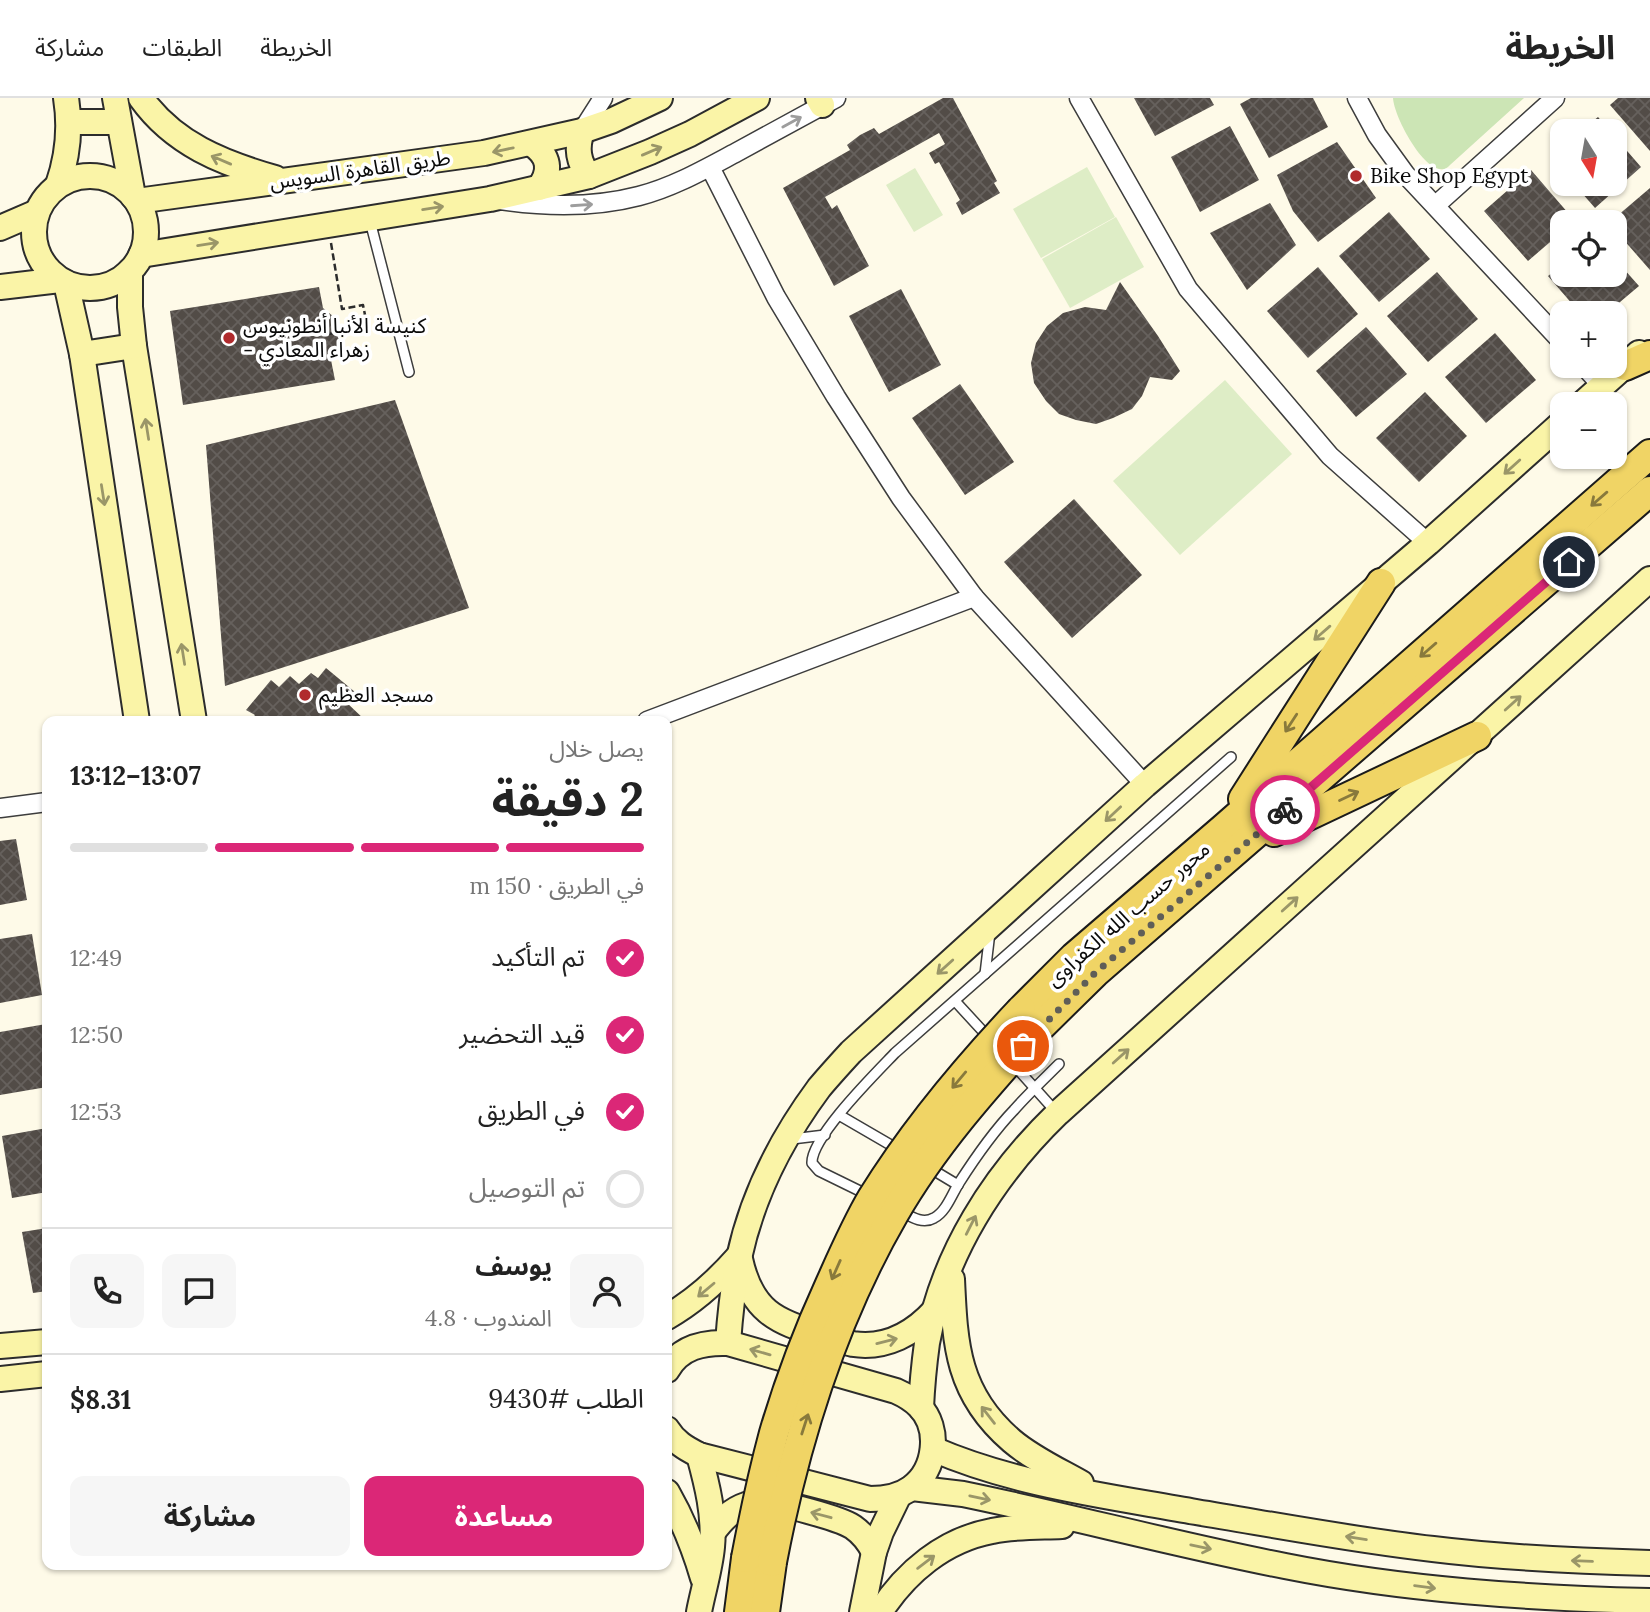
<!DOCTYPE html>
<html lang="ar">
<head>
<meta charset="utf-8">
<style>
  :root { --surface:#fff; --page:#f6f6f6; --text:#222; --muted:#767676; --line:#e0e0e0; --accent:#db2777 }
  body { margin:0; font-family:Lora,"Noto Sans Arabic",serif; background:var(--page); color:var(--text); direction:rtl; height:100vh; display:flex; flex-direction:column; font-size:26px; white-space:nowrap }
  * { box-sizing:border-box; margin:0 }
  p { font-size:23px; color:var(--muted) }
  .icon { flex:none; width:38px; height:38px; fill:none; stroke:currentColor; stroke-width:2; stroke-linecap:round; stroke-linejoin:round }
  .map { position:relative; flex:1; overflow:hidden; direction:ltr }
  .side { position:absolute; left:42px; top:618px; width:630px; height:854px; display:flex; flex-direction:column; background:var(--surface); border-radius:14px; box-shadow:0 2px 5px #0004; direction:rtl }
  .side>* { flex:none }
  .needle { width:46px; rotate:169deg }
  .buttons { position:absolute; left:1550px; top:21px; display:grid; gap:14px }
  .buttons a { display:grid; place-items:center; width:77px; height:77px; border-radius:14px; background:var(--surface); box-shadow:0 2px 5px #0004; font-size:35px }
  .pin { position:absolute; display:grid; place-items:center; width:60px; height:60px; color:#fff; margin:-30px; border:4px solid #fff; border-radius:50%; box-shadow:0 2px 7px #0007 }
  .courier { position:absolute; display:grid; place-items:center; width:70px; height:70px; margin:-35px; border:5px solid #db2777; border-radius:50%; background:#fff; color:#222; box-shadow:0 2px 9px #0007 }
  .summary em { font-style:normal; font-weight:700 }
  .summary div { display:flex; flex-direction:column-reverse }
  .summary { display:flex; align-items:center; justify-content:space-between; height:119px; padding:0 28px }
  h1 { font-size:46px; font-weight:700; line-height:52px }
  .bar { display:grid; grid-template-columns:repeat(4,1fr); gap:10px 7px; align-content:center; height:84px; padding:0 28px }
  .bar i { height:9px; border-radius:5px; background:var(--line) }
  .bar .selected { background:var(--accent) }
  .bar p { grid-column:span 4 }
  .line { display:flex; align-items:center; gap:18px; padding:0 28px; border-top:2px solid var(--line) }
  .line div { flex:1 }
  .round { display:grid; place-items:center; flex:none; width:74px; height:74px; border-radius:14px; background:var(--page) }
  ol { padding:0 28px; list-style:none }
  li { display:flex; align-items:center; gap:21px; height:77px }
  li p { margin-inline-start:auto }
  li .icon { padding:7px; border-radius:50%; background:var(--accent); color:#fff; stroke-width:4 }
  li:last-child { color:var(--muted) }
  li i { width:38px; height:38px; border:4px solid var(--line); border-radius:50% }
  .primary-button { display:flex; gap:14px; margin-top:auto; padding:14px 28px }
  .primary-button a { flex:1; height:80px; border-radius:14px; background:var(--accent); color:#fff; font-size:28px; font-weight:700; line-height:80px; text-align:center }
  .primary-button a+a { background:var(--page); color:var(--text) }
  header { display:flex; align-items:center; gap:42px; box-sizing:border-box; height:98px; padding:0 35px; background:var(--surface); border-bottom:2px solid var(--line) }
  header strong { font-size:33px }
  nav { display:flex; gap:38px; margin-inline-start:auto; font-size:24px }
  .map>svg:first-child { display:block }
  .grass { fill:#cce5b5 }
  .pitch { fill:#deedc6 }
  .building { fill:url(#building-cross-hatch) }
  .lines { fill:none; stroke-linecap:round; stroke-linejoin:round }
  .lane-casing { stroke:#3d3d3d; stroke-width:12 }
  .street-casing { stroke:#3d3d3d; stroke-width:21 }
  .secondary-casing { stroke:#2c2c2c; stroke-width:28 }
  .primary-casing { stroke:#1b1b1b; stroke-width:32 }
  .path { stroke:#2c2c2c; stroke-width:2.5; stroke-dasharray:7 3.5; stroke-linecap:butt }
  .lane { stroke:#fff; stroke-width:9 }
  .street { stroke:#fff; stroke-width:18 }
  .secondary { stroke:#faf4a7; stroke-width:24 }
  .primary { stroke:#f0d465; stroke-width:28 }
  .primary-bridge-casing { stroke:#1b1b1b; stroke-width:32; stroke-linecap:butt }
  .primary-bridge { stroke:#f0d465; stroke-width:28 }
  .oneway { stroke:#9d9d9d }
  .oneway2 { stroke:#9a9668 }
  .oneway3 { stroke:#88793c }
  .done { stroke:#5f5e58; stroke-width:7; stroke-dasharray:0 12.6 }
  .route { stroke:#db2777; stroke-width:9 }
  .poi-dot { fill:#b02b2d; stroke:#fff; stroke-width:2.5 }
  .labels { text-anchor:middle; stroke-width:7; stroke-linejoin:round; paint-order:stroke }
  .street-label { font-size:21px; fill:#0a0a0a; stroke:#fff }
  .poi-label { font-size:21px; fill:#0a0a0a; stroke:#fff; text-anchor:start }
</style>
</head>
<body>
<header>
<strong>الخريطة</strong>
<nav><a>الخريطة</a><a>الطبقات</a><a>مشاركة</a></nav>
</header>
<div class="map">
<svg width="1650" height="1514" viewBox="0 0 1650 1514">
  <defs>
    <pattern id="building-cross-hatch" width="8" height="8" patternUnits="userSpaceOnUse" patternTransform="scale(1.75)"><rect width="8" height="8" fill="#524c47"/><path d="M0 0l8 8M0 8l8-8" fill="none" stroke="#66615d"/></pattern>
  </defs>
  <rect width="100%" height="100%" fill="#fefae8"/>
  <path class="grass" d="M1393,0H1524L1450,67C1447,70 1445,72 1440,71C1421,69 1394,18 1393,0Z"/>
  <g class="pitch">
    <path d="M1087,69L1115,119L1041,160L1013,111Z"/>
    <path d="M915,70L943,117L914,134L886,87Z"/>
    <path d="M1116,119L1144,169L1070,210L1042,161Z"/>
    <path d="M1225,282L1292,356L1180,457L1113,383Z"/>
  </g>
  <g class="building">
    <path d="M943,0H953L997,83L994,85L1000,95L962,117L956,105L960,102L939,64L935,66L929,55L945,46L939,35L825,99L832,111L837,107L869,168L834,188L783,90L850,52L847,47L860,37L874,30L879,36Z"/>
    <path d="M1134,0H1210L1214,7L1155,38Z"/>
    <path d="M1251,0H1313L1328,29L1269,60L1240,6Z"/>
    <path d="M1618,0H1650V53L1610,7Z"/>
    <path d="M1598,19L1610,33H1581Z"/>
    <path d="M1230,28L1259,82L1200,114L1171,59Z"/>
    <path d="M1615,39L1641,69L1595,110L1574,86H1615Z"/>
    <path d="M1337,44L1376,100L1318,144L1293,113L1277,77Z"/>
    <path d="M1563,49V73L1551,60Z"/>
    <path d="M1531,72L1575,123L1573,124H1563V133L1528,163L1484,113Z"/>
    <path d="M1650,90V172L1615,132V124H1610Z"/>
    <path d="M1270,105L1296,147L1247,192L1210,135Z"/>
    <path d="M1389,114L1430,161L1379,204L1339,158Z"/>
    <path d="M1615,161L1639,188L1607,215H1580L1548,178L1563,166V177H1615Z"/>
    <path d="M1318,169L1358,216L1308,260L1267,213Z"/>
    <path d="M1437,174L1478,221L1428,264L1387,218Z"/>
    <path d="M1120,184L1158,238L1180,273L1172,282L1150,279L1142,298L1132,311L1113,320L1096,326L1076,322L1059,316L1046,303L1034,285L1031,265L1036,245L1047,228L1063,215L1085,209L1106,212Z"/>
    <path d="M319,189L323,210L334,219L341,250L331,262L335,282L183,307L170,213Z"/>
    <path d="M901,191L941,267L889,294L849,218Z"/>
    <path d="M1366,229L1407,276L1356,319L1316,273Z"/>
    <path d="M1495,235L1536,282L1486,325L1445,279Z"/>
    <path d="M960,286L1014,364L965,397L912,320Z"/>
    <path d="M1425,294L1467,338L1419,384L1376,340Z"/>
    <path d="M395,302L469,510L225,588L206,347Z"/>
    <path d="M1074,401L1142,477L1072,540L1004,464Z"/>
    <path d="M326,570L355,594L346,604L366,623H250L255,617L246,612L271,582L279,589L290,578L299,586L311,575L318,580Z"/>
    <path d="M16,741L27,802L0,807V743Z"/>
    <path d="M32,836L42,897L0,905V841Z"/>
    <path d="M46,926L47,989L0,997V934Z"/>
    <path d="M47,1030V1094L12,1100L2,1038Z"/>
    <path d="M47,1130V1193L33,1195L22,1134Z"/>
  </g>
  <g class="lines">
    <defs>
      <g id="lane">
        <path d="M370,123L409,274"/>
        <path d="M985,876L990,834"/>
        <path d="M955,903L989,940"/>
        <path d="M1013,966L1057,1015"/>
        <path d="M839,1017L901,1053"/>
        <path d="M792,1041L825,1037"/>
        <path d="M928,1069L958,1087"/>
        <path d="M868,1097L819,1073L812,1065C811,1039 876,975 895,955L1231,659"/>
        <path d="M899,1112C910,1118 922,1127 934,1120C946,1114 952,1096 959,1085C975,1060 993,1034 1014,1012C1028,996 1044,981 1059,966"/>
      </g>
      <g id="street">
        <path d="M1079,0L1188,191L1330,358L1428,445"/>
        <path d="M1357,0L1377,37L1406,77L1563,245"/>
        <path d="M582,33L603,0"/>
        <path d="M710,69L776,199L836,299L901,400L974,499L1145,687"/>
        <path d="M500,102C547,109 593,110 639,98C674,89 705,71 737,54C770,36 803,18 836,0"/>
        <path d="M1436,107L1555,0"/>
        <path d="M1584,268L1602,288"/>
        <path d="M647,623L974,499"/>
        <path d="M0,710L47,704"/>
      </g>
      <g id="secondary">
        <path d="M115,0L133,98"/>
        <path d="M141,0C174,46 222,65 275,80"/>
        <path d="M818,0L822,7"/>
        <path d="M69,24H119"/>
        <path d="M582,33C576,50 578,64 589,78"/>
        <path d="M532,46C549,58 552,72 539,90"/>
        <circle cx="90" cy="134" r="56"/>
        <path d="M58,87C68,58 71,31 66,0"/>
        <path d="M137,103L484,55L582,33L611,23L660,0"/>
        <path d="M0,130L37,114"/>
        <path d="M141,157L490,101L589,78L650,54L690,36L757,0"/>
        <path d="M130,173V209L134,248L194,623"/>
        <path d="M66,185L82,256L137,623"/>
        <path d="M0,189L60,182"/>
        <path d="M82,256L134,248"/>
        <path d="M1582,306L1639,255"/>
        <path d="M740,1161C751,1212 775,1224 822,1237C832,1240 843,1244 853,1246C886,1251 914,1235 935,1212"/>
        <path d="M952,1181C955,1247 957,1296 1012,1343C1032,1360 1058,1372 1081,1385"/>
        <path d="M667,1219C695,1203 718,1182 739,1158"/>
        <path d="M728,1245C730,1217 733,1188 739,1160C752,1099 782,1040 819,990C829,978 840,966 851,954L1145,687L1428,445L1563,324"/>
        <path d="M0,1248L47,1244"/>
        <path d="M667,1272C680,1249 703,1244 728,1245L896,1293C905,1297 912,1301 919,1308C941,1330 936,1372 911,1390C899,1399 885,1401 870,1401L699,1357C685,1350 675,1344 667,1331"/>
        <path d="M0,1281L47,1276"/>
        <path d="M921,1310C922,1288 924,1267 927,1245C943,1156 994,1077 1058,1015L1650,481"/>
        <path d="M933,1351C1016,1387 1108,1398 1196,1414C1275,1427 1353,1442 1433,1451C1505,1460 1577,1463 1650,1465"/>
        <path d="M912,1390L963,1396C1070,1418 1177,1447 1285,1468C1405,1492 1528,1500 1650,1503"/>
        <path d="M667,1394C683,1422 694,1449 703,1480"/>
        <path d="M713,1434C722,1422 731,1412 746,1407C751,1405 758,1404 763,1404C779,1404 839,1420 853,1429C863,1436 869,1444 874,1454"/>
        <path d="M699,1514C703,1493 710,1471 712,1449C715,1418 707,1386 699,1357"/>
        <path d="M862,1514L874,1454L881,1434L899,1397"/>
        <path d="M880,1514C906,1474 944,1442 992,1433C1015,1428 1039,1429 1062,1428"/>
      </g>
      <g id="primary">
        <path d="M1625,268L1650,257"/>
        <path d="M1243,701L1381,485"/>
        <path d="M1274,734L1477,638"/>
        <path d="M1021,912L1074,859L1224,730L1650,356"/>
        <path d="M1037,932L1095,875L1650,393"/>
        <path d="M739,1514L746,1460"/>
        <path d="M765,1514L772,1464"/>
      </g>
    </defs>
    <use href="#lane" class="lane-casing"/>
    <use href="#street" class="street-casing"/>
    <use href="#secondary" class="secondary-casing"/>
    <use href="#primary" class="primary-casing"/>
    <path class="path" d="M328,236L368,232L363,207L342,211L331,145"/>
    <use href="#lane" class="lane"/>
    <use href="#street" class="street"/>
    <use href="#secondary" class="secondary"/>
    <use href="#primary" class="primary"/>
    <defs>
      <g id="primary-bridge">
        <path d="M746,1460C754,1418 763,1376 774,1335C789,1284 808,1234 830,1186C843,1157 856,1127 872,1100C914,1032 966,970 1021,912"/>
        <path d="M772,1464C795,1343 832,1223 894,1116C933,1048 985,990 1037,932"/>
      </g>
    </defs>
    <use href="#primary-bridge" class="primary-bridge-casing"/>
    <use href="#primary-bridge" class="primary-bridge"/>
  </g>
  <defs><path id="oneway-shaft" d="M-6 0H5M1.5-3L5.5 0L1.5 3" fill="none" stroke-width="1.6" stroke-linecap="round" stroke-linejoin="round" transform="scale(1.75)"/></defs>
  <g class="oneway">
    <use href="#oneway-shaft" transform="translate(792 24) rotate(-29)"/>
    <use href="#oneway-shaft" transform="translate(582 107) rotate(-4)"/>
  </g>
  <g class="oneway2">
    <use href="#oneway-shaft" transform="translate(503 52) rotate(168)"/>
    <use href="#oneway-shaft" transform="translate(652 53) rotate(-23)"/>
    <use href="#oneway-shaft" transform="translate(221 62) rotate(-157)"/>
    <use href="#oneway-shaft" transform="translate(433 110) rotate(-9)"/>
    <use href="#oneway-shaft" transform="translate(208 146) rotate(-9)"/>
    <use href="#oneway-shaft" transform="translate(147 331) rotate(-99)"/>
    <use href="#oneway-shaft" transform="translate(1512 369) rotate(138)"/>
    <use href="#oneway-shaft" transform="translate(103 397) rotate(81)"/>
    <use href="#oneway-shaft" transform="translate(1322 535) rotate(139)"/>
    <use href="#oneway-shaft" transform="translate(183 556) rotate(-99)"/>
    <use href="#oneway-shaft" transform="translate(1513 605) rotate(-42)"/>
    <use href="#oneway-shaft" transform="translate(1113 716) rotate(137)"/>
    <use href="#oneway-shaft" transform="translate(1290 806) rotate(-42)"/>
    <use href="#oneway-shaft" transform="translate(945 869) rotate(138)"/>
    <use href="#oneway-shaft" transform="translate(1121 958) rotate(-42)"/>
    <use href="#oneway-shaft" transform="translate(971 1127) rotate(-63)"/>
    <use href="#oneway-shaft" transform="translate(706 1192) rotate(140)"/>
    <use href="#oneway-shaft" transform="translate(887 1243) rotate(-14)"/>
    <use href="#oneway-shaft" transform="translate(760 1254) rotate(-164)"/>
    <use href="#oneway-shaft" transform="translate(988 1317) rotate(-128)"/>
    <use href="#oneway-shaft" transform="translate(980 1400) rotate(12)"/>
    <use href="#oneway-shaft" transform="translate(821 1417) rotate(-165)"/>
    <use href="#oneway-shaft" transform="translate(1356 1440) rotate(-171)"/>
    <use href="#oneway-shaft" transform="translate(1201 1449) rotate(12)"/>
    <use href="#oneway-shaft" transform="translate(1582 1463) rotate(-178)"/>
    <use href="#oneway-shaft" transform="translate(926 1464) rotate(-37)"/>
    <use href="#oneway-shaft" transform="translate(1425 1489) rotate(7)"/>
  </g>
  <g class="oneway3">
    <use href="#oneway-shaft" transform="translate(1599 401) rotate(139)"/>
    <use href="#oneway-shaft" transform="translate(1428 552) rotate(139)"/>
    <use href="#oneway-shaft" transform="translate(1291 625) rotate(123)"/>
    <use href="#oneway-shaft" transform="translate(1349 698) rotate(-25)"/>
    <use href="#oneway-shaft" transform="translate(959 982) rotate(130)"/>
    <use href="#oneway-shaft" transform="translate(836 1172) rotate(114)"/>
    <use href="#oneway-shaft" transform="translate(805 1326) rotate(-72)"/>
  </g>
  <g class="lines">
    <path class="done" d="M1023,948L1095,875L1285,712"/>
    <path class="route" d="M1285,712L1569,464"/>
  </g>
  <g class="poi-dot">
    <circle cx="1356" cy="78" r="7"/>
    <circle cx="229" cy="240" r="7"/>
    <circle cx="305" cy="597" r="7"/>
  </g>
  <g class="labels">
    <g class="street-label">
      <text transform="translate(360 72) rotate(-8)" y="7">طريق القاهرة السويس</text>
      <text transform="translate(1128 816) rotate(-41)" y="7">محور حسب الله الكفراوى</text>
    </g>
    <g class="poi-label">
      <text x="1370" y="85">Bike Shop Egypt</text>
      <text x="243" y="235">كنيسة الأنبا أنطونيوس<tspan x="243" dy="24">- زهراء المعادي</tspan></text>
      <text x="319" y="604">مسجد العظيم</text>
    </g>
  </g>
</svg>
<div class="buttons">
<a><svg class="needle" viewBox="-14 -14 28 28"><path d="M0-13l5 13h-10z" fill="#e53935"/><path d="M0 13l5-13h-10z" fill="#767676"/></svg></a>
<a><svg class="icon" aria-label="locate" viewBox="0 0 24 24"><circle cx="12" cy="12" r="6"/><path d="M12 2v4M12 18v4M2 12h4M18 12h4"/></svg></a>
<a>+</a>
<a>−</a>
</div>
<div class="pin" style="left:1023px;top:948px;background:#ea580c"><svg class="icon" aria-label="bag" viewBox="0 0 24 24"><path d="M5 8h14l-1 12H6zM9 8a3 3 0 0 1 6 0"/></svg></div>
<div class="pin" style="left:1569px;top:464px;background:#1f2937"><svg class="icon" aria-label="home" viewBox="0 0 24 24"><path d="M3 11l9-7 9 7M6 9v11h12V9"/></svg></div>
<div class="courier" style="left:1285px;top:712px"><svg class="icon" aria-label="bike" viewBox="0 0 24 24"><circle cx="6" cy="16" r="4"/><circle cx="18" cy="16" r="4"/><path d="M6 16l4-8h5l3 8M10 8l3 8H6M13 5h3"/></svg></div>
<section class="side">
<div class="summary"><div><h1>2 دقيقة</h1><p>يصل خلال</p></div><em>13:07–13:12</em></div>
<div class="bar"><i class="selected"></i><i class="selected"></i><i class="selected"></i><i></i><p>في الطريق · 150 m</p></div>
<ol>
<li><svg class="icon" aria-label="check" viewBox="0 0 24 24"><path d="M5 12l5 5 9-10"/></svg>تم التأكيد<p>12:49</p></li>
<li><svg class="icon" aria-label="check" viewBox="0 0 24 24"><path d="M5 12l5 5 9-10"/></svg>قيد التحضير<p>12:50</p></li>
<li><svg class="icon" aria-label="check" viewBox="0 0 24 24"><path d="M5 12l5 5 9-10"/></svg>في الطريق<p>12:53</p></li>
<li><i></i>تم التوصيل</li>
</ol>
<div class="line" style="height:126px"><a class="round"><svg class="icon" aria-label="person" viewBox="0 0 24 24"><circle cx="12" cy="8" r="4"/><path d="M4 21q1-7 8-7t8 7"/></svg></a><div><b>يوسف</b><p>المندوب · 4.8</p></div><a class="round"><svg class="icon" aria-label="chat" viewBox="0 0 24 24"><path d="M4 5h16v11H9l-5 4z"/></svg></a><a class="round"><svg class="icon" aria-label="phone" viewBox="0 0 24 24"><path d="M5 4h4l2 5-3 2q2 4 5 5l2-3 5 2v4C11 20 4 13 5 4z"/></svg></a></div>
<div class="line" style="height:91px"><div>الطلب #9430</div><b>$8.31</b></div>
<div class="primary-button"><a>مساعدة</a><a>مشاركة</a></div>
</section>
</div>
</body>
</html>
